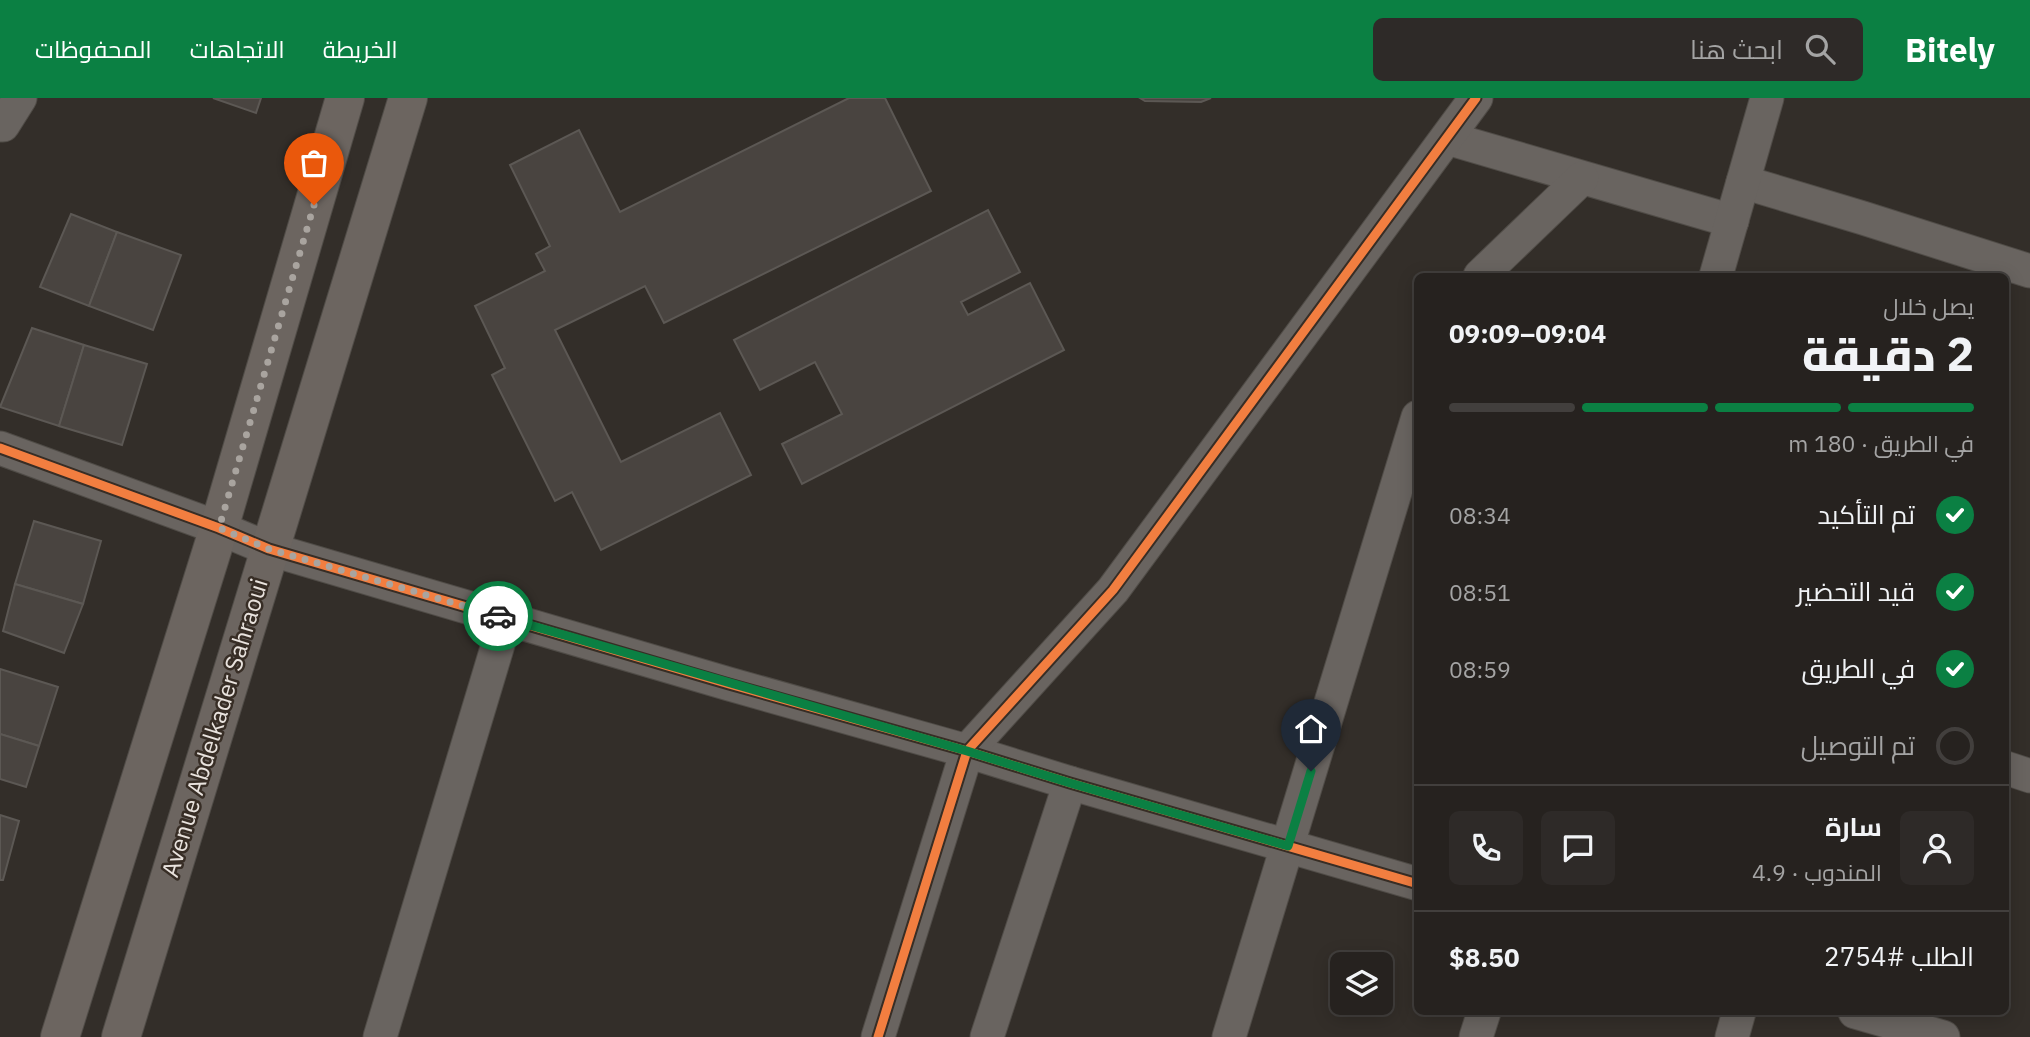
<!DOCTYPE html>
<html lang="ar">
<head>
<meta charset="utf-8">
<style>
  :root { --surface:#26221f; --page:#2e2a28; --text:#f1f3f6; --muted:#a4a4a4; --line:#423f3d; --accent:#0b8043 }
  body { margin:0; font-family:"IBM Plex Sans",Cairo,sans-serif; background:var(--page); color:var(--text); direction:rtl; height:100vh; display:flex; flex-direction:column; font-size:26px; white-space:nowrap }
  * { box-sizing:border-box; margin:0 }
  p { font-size:23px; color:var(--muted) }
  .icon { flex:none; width:38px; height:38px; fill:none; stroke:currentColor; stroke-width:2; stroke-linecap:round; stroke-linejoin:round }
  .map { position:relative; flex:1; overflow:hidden; direction:ltr }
  .details { position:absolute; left:1414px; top:175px; width:595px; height:742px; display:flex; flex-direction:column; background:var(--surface); border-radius:10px; box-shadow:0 4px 18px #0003,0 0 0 2px var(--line); direction:rtl }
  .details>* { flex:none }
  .fabs { position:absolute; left:1330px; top:854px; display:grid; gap:14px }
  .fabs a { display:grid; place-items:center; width:63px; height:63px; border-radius:10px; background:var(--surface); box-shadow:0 4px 18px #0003,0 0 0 2px var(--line); font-size:35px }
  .pin { position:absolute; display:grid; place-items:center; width:60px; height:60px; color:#fff; margin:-72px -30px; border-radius:50% 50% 50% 0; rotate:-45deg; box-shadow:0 0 7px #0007 }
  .pin .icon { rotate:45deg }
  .courier { position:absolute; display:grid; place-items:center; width:70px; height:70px; margin:-35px; border:5px solid #0b8043; border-radius:50%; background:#fff; color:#222; box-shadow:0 2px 9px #0007 }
  .head em { font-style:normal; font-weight:800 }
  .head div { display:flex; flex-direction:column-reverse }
  .head { display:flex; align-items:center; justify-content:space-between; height:119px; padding:0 35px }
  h1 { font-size:46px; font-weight:800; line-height:52px }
  .bar { display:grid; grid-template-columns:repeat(4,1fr); gap:10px 7px; align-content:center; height:84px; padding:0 35px }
  .bar i { height:9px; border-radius:5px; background:var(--line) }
  .bar .active { background:var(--accent) }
  .bar p { grid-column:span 4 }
  .line { display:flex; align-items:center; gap:18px; padding:0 35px; border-top:2px solid var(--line) }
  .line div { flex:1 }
  .round { display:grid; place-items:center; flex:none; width:74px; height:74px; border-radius:10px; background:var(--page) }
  ol { padding:0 35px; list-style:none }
  li { display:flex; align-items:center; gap:21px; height:77px }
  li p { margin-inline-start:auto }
  li .icon { padding:7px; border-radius:50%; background:var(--accent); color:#fff; stroke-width:4 }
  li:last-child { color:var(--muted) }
  li i { width:38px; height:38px; border:4px solid var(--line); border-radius:50% }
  header { display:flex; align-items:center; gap:42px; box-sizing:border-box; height:98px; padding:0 35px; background:var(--accent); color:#fff }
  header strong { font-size:33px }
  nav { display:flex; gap:38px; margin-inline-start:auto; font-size:24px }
  .search { width:490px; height:63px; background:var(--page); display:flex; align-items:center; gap:18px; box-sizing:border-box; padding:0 24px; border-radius:10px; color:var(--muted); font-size:26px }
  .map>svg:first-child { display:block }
  .building { fill:#494440; stroke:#5c5854; stroke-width:2 }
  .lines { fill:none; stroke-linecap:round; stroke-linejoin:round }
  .street-casing { stroke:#504c47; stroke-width:35 }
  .secondary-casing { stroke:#504c47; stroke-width:40 }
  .street { stroke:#696460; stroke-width:33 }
  .secondary { stroke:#6c6560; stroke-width:38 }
  .cycleway-casing { stroke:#372d25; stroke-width:13 }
  .cycleway { stroke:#f27e40; stroke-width:9 }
  .done { stroke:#a9a49f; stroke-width:7; stroke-dasharray:0 12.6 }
  .route { stroke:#0b8043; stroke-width:9 }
  .labels { text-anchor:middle; stroke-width:5; stroke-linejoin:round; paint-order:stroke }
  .street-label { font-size:24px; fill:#e9e3de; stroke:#372d25 }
</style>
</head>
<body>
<header>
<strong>Bitely</strong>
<div class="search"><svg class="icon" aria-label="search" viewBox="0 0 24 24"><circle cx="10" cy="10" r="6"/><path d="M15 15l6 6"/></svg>ابحث هنا</div>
<nav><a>الخريطة</a><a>الاتجاهات</a><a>المحفوظات</a></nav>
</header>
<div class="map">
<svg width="2030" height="939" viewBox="0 0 2030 939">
  <rect width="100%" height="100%" fill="#332e29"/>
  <g class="building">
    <path d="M213,0H261L256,15Z"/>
    <path d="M849,0H885L931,93L664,225L645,188L555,232L621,364L720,315L751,377L601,452L572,394L555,403L492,277L505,270L475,208L545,173L536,156L550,148L510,67L579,32L620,114Z"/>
    <path d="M1140,0H1211L1201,4L1145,3Z"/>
    <path d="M988,112L1020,174L961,204L968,217L1030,185L1064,252L802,386L782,346L842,316L815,264L760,292L734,242Z"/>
    <path d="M71,116L117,134L89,208L40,189Z"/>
    <path d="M117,134L181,157L153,232L89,208Z"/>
    <path d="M32,230L84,247L59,328L0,309Z"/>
    <path d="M84,247L147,266L122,347L59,328Z"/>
    <path d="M34,423L101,443L83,506L15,486Z"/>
    <path d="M15,486L83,506L64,555L3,533Z"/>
    <path d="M0,571L58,589L39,648L0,636Z"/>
    <path d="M0,636L39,648L26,689L0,681Z"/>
    <path d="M0,717L19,723L3,782H0Z"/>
  </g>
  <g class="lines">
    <defs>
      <g id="street">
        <path d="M0,27H3L20,0"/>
        <path d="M1447,40L1732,123"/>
        <path d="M1743,84L1863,120L2030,173"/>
        <path d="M1480,178L1582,80"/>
        <path d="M1716,178L1767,0"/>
        <path d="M0,350L219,430L269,451L729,586L967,653L1070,685L1418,786"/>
        <path d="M2006,670L2030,678"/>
        <path d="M1855,914L1943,939"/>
        <path d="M380,939L506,520"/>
        <path d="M878,939L967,653L1113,492L1476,0"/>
        <path d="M987,939L1070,685"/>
        <path d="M1229,939L1418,319"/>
        <path d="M1476,939L1484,914"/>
        <path d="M1732,939L1739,914"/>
      </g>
      <g id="secondary">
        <path d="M60,939L219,430L345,0"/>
        <path d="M121,939L408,0"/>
      </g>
    </defs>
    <use href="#street" class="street-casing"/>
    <use href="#secondary" class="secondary-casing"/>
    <use href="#street" class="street"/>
    <use href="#secondary" class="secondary"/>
    <defs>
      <g id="cycleway">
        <path d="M0,350L219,430L269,451L729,586L967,653L1070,685L1418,786"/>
        <path d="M878,939L967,653L1113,492L1476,0"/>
      </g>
    </defs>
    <use href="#cycleway" class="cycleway-casing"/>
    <use href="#cycleway" class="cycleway"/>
  </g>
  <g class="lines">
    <path class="done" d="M314,107L219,430L269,451L498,518"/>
    <path class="route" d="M498,518L967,653L1070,685L1288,748L1311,673"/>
  </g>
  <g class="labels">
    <g class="street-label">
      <text transform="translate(215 630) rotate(-73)" y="8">Avenue Abdelkader Sahraoui</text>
    </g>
  </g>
</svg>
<div class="fabs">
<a><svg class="icon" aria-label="layers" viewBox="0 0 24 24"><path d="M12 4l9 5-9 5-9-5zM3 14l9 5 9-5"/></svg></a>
</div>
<div class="pin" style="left:314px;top:107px;background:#ea580c"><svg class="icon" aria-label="bag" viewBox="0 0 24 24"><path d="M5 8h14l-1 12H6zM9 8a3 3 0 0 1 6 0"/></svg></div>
<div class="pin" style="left:1311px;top:673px;background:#1f2937"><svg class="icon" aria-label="home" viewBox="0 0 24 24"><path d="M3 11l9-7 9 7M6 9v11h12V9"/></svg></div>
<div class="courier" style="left:498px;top:518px"><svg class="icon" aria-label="car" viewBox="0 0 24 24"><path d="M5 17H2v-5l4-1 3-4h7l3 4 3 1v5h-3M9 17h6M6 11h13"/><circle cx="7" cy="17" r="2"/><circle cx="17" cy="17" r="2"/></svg></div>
<section class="details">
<div class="head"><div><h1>2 دقيقة</h1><p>يصل خلال</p></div><em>09:04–09:09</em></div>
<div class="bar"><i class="active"></i><i class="active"></i><i class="active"></i><i></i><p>في الطريق · 180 m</p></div>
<ol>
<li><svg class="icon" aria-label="check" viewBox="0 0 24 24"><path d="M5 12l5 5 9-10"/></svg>تم التأكيد<p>08:34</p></li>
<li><svg class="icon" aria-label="check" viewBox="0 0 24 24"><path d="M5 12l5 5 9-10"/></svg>قيد التحضير<p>08:51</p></li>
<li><svg class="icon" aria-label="check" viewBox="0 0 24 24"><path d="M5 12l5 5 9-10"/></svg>في الطريق<p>08:59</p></li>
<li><i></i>تم التوصيل</li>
</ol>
<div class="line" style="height:126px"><a class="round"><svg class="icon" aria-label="person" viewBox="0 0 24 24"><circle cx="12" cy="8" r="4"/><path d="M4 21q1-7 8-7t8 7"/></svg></a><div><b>سارة</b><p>المندوب · 4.9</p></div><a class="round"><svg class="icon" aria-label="chat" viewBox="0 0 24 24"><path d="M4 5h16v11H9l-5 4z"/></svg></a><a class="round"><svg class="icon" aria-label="phone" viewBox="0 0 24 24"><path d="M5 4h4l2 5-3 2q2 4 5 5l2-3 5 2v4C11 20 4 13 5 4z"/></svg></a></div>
<div class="line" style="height:91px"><div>الطلب #2754</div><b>$8.50</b></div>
</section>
</div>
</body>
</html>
